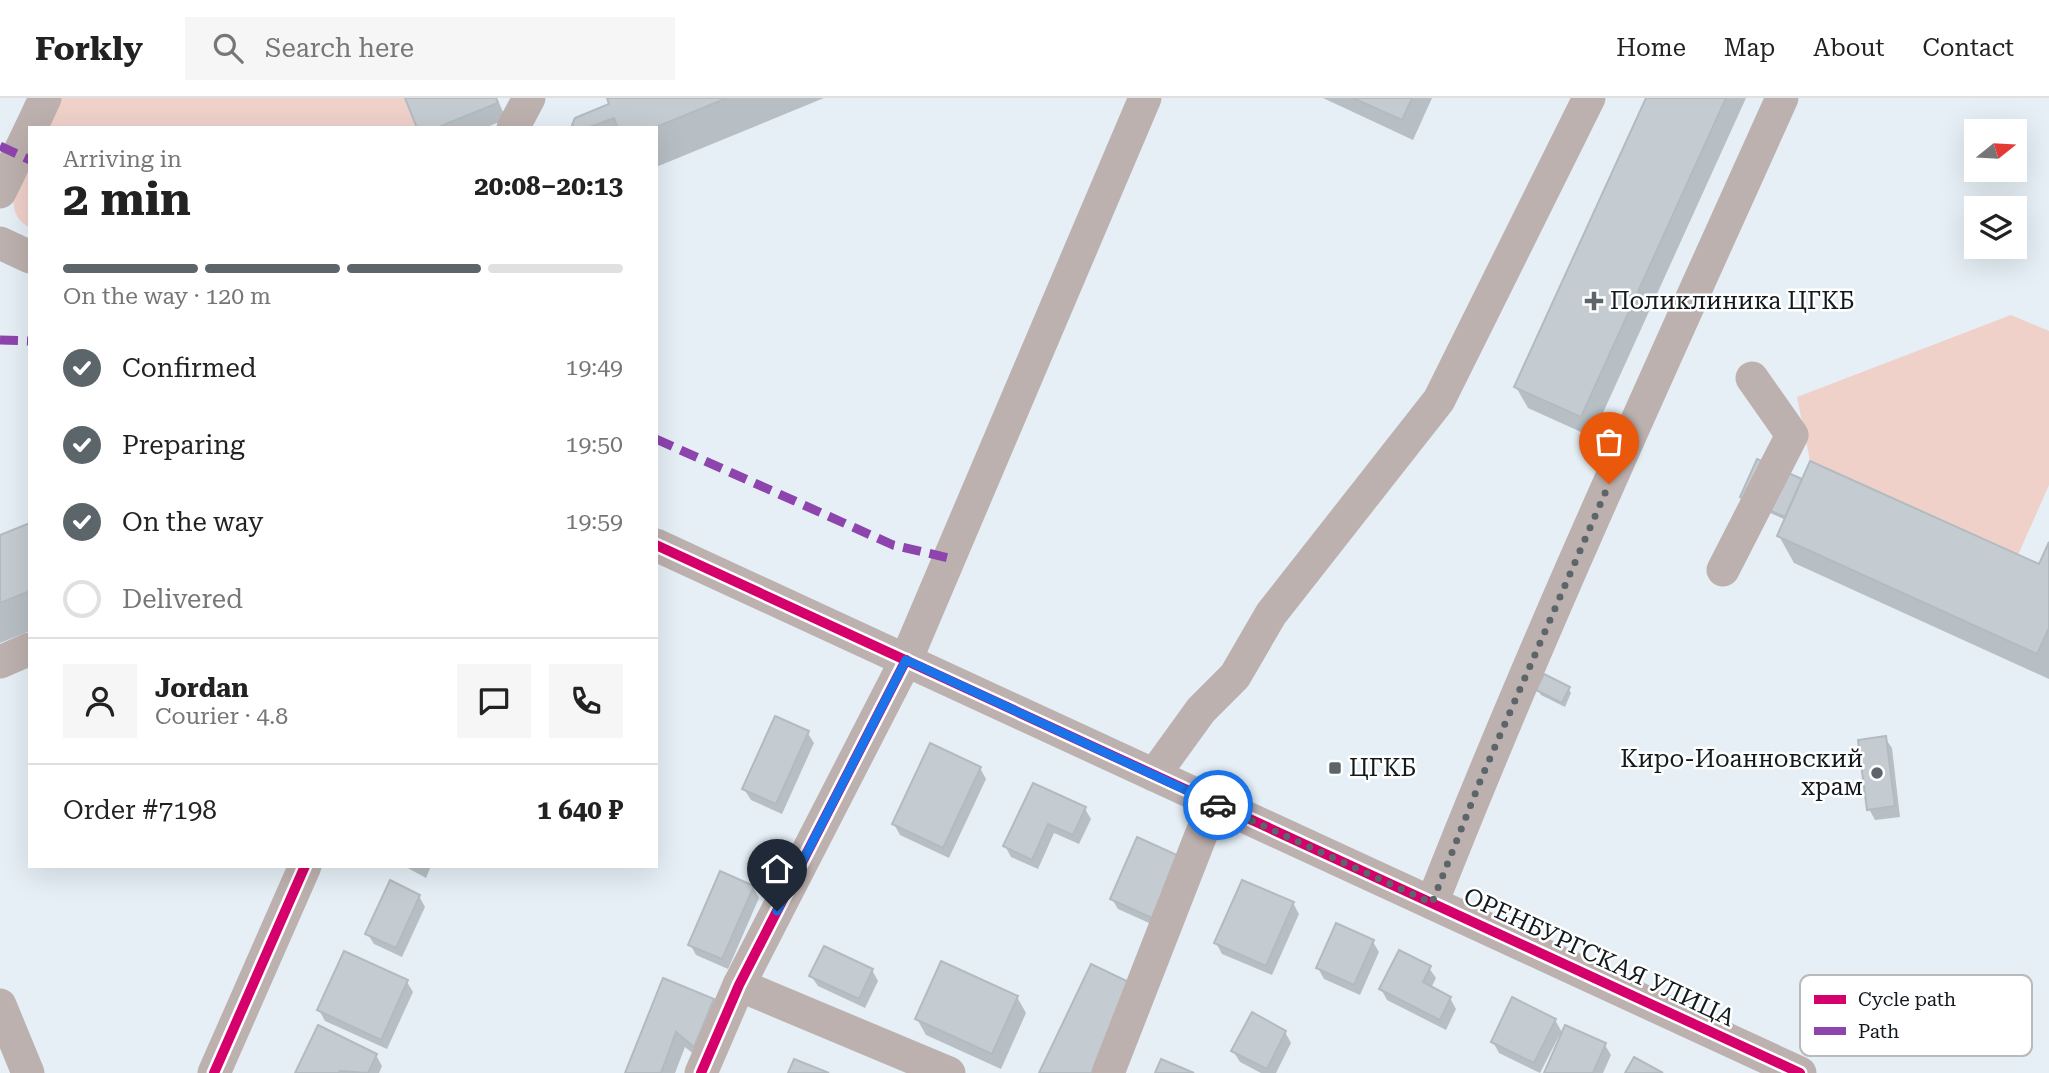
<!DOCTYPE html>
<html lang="en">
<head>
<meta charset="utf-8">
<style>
  :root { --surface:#fff; --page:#f6f6f6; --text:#222; --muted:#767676; --line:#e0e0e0; --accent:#5c6569 }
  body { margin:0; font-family:"Roboto Serif",serif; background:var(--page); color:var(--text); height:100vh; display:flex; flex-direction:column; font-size:26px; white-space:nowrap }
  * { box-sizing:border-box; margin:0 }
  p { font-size:23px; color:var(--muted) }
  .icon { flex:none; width:38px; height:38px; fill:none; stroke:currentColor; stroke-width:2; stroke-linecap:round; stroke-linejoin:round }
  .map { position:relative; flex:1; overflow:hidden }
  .sheet { position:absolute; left:28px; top:28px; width:630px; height:742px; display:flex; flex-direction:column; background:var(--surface); border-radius:0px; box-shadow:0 7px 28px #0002 }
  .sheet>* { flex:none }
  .needle { width:46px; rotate:72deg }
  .buttons { position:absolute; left:1964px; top:21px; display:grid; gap:14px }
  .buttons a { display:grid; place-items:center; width:63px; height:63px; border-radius:0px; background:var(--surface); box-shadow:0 7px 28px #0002; font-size:35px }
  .pin { position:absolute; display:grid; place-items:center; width:60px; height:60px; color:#fff; margin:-72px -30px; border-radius:50% 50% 50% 0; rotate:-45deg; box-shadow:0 0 7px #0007 }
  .pin .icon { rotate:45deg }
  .courier { position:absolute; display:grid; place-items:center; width:70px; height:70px; margin:-35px; border:5px solid #1a73e8; border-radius:50%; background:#fff; color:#222; box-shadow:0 2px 9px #0007 }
  .overview em { font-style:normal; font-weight:700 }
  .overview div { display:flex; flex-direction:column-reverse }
  .overview { display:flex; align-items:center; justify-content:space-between; height:119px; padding:0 35px }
  h1 { font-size:46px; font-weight:700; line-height:52px }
  .bar { display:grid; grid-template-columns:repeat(4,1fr); gap:10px 7px; align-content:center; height:84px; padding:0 35px }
  .bar i { height:9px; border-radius:5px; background:var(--line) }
  .bar .current { background:var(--accent) }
  .bar p { grid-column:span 4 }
  .line { display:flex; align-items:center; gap:18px; padding:0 35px; border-top:2px solid var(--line) }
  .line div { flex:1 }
  .round { display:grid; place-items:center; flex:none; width:74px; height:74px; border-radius:0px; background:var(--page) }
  ol { padding:0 35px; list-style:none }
  li { display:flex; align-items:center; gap:21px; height:77px }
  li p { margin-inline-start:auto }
  li .icon { padding:7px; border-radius:50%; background:var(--accent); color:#fff; stroke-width:4 }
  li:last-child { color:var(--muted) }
  li i { width:38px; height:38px; border:4px solid var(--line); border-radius:50% }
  header { display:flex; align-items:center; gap:42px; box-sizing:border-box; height:98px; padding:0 35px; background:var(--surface); border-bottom:2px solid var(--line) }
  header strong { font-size:33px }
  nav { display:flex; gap:38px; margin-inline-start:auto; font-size:24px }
  .search { width:490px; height:63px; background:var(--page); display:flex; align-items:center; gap:18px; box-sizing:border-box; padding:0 24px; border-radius:0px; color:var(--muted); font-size:26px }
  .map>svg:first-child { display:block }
  .green { fill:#efd1ca }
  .shadow { fill:#0003 }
  .building { fill:#c4ccd1; stroke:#b3bbc0; stroke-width:2 }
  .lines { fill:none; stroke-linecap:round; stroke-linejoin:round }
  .minor { stroke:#bdb1af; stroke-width:33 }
  .quiet { stroke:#8e44ad; stroke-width:9; stroke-dasharray:18 9; stroke-linecap:butt }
  .cycleway-casing { stroke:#fff; stroke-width:15 }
  .cycleway { stroke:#d6006c; stroke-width:10 }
  .done { stroke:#5c6569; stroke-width:7; stroke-dasharray:0 12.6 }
  .route { stroke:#1a73e8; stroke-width:9 }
  .poi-dot { fill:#5c6569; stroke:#fff; stroke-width:2.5 }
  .labels { text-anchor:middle; stroke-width:5; stroke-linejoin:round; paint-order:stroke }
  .poi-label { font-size:24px; fill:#131a1d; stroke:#fff; text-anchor:start }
  .street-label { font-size:24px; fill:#131a1d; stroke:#fff }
  .key { fill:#fff; stroke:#b8babb; stroke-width:2 }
  .key-label { font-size:19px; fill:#131a1d }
</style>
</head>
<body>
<header>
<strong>Forkly</strong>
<div class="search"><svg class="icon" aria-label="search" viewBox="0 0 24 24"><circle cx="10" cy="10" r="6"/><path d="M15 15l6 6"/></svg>Search here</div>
<nav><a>Home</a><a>Map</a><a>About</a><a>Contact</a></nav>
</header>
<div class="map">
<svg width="2049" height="975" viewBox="0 0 2049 975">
  <rect width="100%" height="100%" fill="#e5eff5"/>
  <g class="green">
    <path d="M57,0H405L416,30H42Z"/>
    <path d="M30,56V130C0,113 18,83 30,56Z"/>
    <path d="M2011,217L2049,233V387L2018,457L1810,363L1797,299Z"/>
  </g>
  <g class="shadow">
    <path d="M407,0H497L506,21L485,30H419Z"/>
    <path d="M609,0H824L656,69V30H576L611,7Z"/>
    <path d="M1323,0H1432L1413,42Z"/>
    <path d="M1648,0H1746L1592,339L1528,310L1516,289Z"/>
    <path d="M1801,383L1802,385L2040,469L2049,448V581L1794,465L1779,438L1786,422L1745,404Z"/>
    <path d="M30,427V533L0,545V439Z"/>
    <path d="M1568,590L1571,595L1565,609L1541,597L1538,592Z"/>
    <path d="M807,634L814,645L782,716L751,702L744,691Z"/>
    <path d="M1885,640L1892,650L1900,719L1875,722L1869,711Z"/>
    <path d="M980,670L986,681L949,760L900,737L894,726Z"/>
    <path d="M1033,687L1085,711L1091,721L1079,746L1054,735L1038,771L1011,759L1005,748Z"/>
    <path d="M1138,741L1158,829L1118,811L1112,801Z"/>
    <path d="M404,768H431L426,780Z"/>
    <path d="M753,789L759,800L728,871L696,857L690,846Z"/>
    <path d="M419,798L425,809L402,859L374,846L367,835Z"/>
    <path d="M1293,805L1299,816L1272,877L1222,856L1216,845Z"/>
    <path d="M1373,844L1379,854L1360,897L1324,881L1318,870Z"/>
    <path d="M1429,870L1436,880L1431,890L1450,900L1456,911L1446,932L1387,902L1381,891Z"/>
    <path d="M872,872L878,883L865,910L818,888L811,878Z"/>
    <path d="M407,884L413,894L387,951L325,923L319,912Z"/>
    <path d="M1017,899L1026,915L1001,971L926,937L917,921Z"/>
    <path d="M712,902L722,918L703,964L685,949L675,975H627Z"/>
    <path d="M1555,922L1563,936L1605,947L1611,957L1603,975H1546L1562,939L1559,938L1540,975L1499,955L1493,944Z"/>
    <path d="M1285,934L1291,945L1276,975H1261L1240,964L1233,953Z"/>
    <path d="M376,957L382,968L379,975H297Z"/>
  </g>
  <g class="building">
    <path d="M405,0H496L498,5L436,30H417Z"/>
    <path d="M607,0H727L654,30H618L614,20L587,30H575L572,27L575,20L609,6Z"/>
    <path d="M1353,0H1412L1402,22Z"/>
    <path d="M1646,0H1726L1581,319L1514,289Z"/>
    <path d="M1757,361L1802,381L1785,419L1740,399Z"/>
    <path d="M1810,363L2039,466L2049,444V530L2037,556L1777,438Z"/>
    <path d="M30,425V493L0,505V437Z"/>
    <path d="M1544,576L1570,589L1562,605L1536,592Z"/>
    <path d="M775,618L809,633L776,706L742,691Z"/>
    <path d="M1886,638L1895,708L1867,712L1858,642Z"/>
    <path d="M930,645L981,669L943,750L892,726Z"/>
    <path d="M1033,685L1086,709L1073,737L1048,726L1032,762L1003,748Z"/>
    <path d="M1137,739L1179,758L1152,820L1110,801Z"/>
    <path d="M720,773L754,788L722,861L688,847Z"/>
    <path d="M390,782L420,797L396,850L365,836Z"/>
    <path d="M1242,782L1294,804L1266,868L1214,845Z"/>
    <path d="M1336,825L1374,842L1354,887L1316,870Z"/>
    <path d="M824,848L873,871L859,901L809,878Z"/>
    <path d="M1399,852L1431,868L1423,884L1451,899L1440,922L1379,891Z"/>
    <path d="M344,853L408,882L381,942L317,912Z"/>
    <path d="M941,863L1018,898L992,956L915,921Z"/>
    <path d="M1091,866L1137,888L1096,975H1039Z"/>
    <path d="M663,880L714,901L694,949L676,934L661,975H625Z"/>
    <path d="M1512,899L1556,921L1534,965L1491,944Z"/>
    <path d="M1252,914L1286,933L1267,971L1231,953Z"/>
    <path d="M318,927L377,956L368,975L340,973L339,975H295Z"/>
    <path d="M1565,927L1606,945L1593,975H1544Z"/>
    <path d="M1634,959L1663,975H1625Z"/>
    <path d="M794,961L829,975H788Z"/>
    <path d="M1161,961L1194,975H1155Z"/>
  </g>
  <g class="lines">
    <g class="minor">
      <path d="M31,30L45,0"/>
      <path d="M513,30L529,0"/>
      <path d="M0,94L30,32"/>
      <path d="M0,145L30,159"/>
      <path d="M656,447L1800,975"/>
      <path d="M1723,472L1792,337L1752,280"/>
      <path d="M0,564L30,551"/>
      <path d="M1154,677L1201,612L1235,578L1271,516L1439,302L1589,0"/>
      <path d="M1432,805C1539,533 1662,267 1782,0"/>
      <path d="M739,887L949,975"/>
      <path d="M0,907L28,975"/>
      <path d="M214,975L305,768"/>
      <path d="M701,975L739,887L906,562L1145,0"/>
      <path d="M1108,975L1201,737L1215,705"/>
    </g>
    <g class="quiet">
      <path d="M0,48L30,62"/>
      <path d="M0,242L30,243"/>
      <path d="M656,341L893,447L949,460"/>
    </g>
    <defs>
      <g id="cycleway">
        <path d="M656,447L1800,975"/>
        <path d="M214,975L305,768"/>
        <path d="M701,975L739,887L906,562"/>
      </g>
    </defs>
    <use href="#cycleway" class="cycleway-casing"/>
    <use href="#cycleway" class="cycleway"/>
  </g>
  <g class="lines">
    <path class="done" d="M1218,707L1432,805L1481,681L1609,386"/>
    <path class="route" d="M777,813L906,562L1218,707"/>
  </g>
  <g class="poi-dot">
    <path d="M1590.5 192.5h7v7h7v7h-7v7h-7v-7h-7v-7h7z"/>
    <rect x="1328" y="663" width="14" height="14" rx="3.5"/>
    <circle cx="1877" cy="675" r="7"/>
  </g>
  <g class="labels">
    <g class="poi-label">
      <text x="1610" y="211">Поликлиника ЦГКБ</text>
      <text x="1863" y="669" text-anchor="end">Киро-Иоанновский<tspan x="1863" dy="28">храм</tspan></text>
      <text x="1349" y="678">ЦГКБ</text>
    </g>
    <g class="street-label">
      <text transform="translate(1599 859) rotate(25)" y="8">ОРЕНБУРГСКАЯ УЛИЦА</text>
    </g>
  </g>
  <rect x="1800" y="877" width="232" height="81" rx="10" class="key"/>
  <rect x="1814" y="897" width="32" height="9" fill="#d6006c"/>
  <rect x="1814" y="929" width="32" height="8" fill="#8e44ad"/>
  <g class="key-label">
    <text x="1858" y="908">Cycle path</text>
    <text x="1858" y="940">Path</text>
  </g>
</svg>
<div class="buttons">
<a><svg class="needle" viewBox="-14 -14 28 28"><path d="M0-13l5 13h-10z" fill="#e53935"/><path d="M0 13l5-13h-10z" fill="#767676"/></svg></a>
<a><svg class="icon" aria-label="layers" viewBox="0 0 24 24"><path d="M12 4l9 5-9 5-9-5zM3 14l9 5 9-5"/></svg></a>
</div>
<div class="pin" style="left:1609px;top:386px;background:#ea580c"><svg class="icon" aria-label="bag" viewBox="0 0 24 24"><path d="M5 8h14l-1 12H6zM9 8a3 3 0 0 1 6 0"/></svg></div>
<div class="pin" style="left:777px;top:813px;background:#1f2937"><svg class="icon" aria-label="home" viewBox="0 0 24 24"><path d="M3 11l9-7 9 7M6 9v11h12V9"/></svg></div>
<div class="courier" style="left:1218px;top:707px"><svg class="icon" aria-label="car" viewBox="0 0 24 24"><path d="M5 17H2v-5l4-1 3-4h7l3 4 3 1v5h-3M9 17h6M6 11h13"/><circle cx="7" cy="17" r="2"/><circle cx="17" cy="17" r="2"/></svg></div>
<section class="sheet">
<div class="overview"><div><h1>2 min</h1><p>Arriving in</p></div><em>20:08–20:13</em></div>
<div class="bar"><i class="current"></i><i class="current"></i><i class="current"></i><i></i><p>On the way · 120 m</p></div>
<ol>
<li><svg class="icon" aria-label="check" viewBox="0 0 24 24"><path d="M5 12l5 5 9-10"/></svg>Confirmed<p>19:49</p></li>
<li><svg class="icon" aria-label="check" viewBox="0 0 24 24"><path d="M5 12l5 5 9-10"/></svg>Preparing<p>19:50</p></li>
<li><svg class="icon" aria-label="check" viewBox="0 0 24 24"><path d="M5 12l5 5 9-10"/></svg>On the way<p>19:59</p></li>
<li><i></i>Delivered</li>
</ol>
<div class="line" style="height:126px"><a class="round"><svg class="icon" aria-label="person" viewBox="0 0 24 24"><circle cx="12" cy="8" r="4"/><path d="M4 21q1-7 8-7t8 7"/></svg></a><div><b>Jordan</b><p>Courier · 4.8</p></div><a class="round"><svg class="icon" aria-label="chat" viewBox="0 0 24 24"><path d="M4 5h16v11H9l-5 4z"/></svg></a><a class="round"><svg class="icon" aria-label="phone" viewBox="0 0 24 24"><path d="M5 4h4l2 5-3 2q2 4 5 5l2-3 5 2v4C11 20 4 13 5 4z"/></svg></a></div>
<div class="line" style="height:91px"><div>Order #7198</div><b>1 640 ₽</b></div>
</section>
</div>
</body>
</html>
